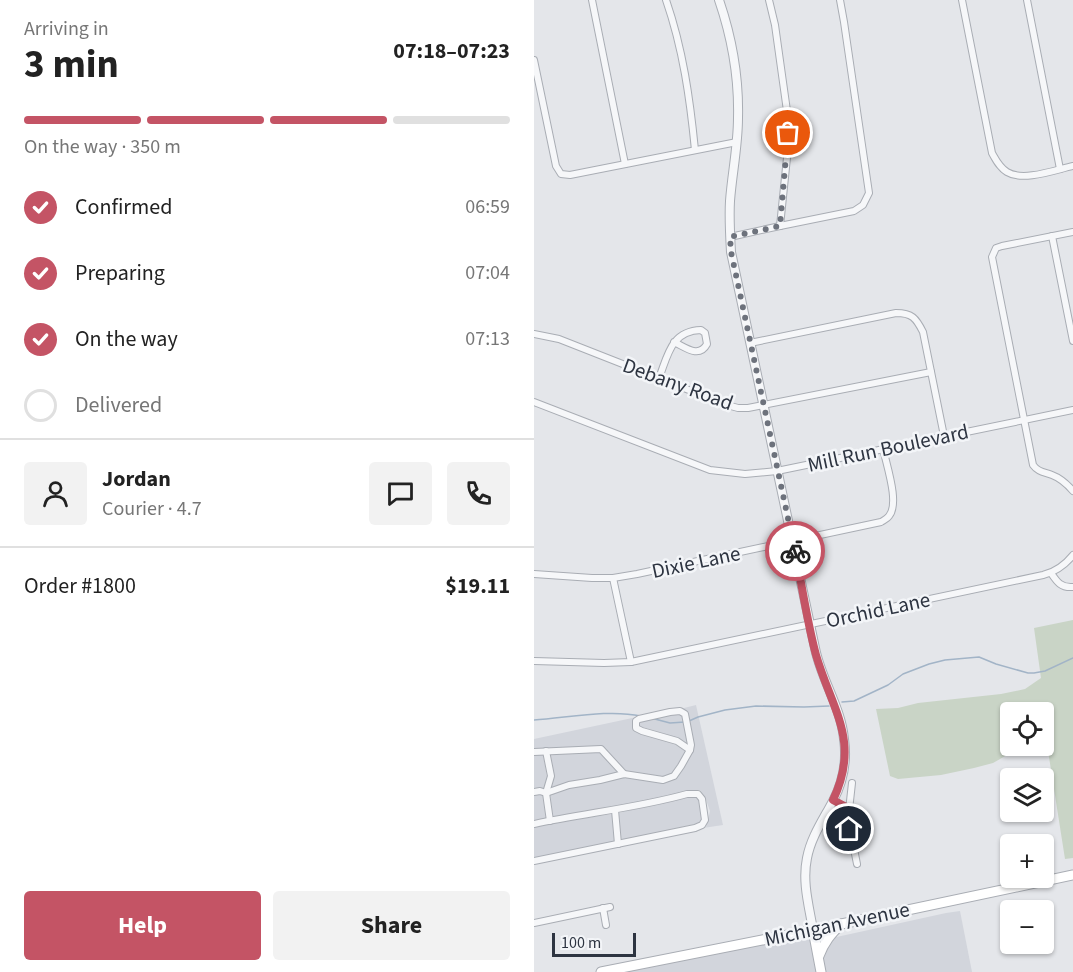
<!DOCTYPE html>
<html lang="en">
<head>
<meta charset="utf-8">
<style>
  :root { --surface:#fff; --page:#f2f2f2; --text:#222; --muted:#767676; --line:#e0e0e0; --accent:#c45465 }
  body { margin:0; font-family:"Source Sans 3",sans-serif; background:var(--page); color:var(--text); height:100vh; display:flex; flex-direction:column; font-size:22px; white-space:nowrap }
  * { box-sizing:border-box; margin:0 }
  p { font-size:20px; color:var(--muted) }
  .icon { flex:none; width:33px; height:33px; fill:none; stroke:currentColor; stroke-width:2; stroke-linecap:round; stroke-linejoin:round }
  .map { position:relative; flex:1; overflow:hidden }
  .details { display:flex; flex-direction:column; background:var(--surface); width:534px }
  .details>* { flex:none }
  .controls { position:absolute; left:466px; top:702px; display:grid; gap:12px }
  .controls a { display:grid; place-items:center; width:54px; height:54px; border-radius:6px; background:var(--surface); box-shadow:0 2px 4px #0004; font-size:30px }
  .scale { position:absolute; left:18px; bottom:15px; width:84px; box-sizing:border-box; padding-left:6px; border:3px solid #2d3441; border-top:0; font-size:16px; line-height:21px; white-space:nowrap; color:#2d3441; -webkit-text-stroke:4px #f3f5f8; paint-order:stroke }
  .pin { position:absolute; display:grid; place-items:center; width:51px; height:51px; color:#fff; margin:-26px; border:3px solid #fff; border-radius:50%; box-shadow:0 2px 6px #0007 }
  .courier { position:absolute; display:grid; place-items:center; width:60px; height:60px; margin:-30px; border:4px solid #c45465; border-radius:50%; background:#fff; color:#222; box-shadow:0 2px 8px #0007 }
  .summary em { font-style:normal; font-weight:700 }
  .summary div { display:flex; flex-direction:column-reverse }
  .summary { display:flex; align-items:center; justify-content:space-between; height:102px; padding:0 24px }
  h1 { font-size:39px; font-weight:700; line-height:45px }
  .bar { display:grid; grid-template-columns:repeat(4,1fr); gap:9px 6px; align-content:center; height:72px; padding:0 24px }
  .bar i { height:8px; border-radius:4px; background:var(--line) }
  .bar .active { background:var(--accent) }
  .bar p { grid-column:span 4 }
  .line { display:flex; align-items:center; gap:15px; padding:0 24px; border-top:2px solid var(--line) }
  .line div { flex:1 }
  .round { display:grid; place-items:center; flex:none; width:63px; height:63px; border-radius:6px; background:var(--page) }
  ol { padding:0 24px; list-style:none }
  li { display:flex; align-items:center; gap:18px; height:66px }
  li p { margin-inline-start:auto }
  li .icon { padding:6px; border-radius:50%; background:var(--accent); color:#fff; stroke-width:4 }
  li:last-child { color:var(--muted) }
  li i { width:33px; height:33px; border:3px solid var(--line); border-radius:50% }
  .button { display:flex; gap:12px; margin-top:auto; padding:12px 24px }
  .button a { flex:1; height:69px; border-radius:6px; background:var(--accent); color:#fff; font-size:24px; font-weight:700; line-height:69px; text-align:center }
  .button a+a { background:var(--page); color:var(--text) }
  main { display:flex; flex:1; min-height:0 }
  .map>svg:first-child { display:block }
  .built { fill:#d2d5dc }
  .green { fill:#c9d4c6 }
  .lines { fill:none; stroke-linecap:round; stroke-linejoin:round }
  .stream { stroke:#a2b4c7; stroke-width:1.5 }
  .minor-casing { stroke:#a9adb4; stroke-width:8 }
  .tertiary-casing { stroke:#a9adb4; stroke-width:10 }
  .secondary-casing { stroke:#a9adb4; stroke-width:11 }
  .minor { stroke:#f6f7f9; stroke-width:6 }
  .tertiary { stroke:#f6f7f9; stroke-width:8 }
  .secondary { stroke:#fff; stroke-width:9 }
  .done { stroke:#6d727c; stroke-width:6; stroke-dasharray:0 10.8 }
  .route { stroke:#c45465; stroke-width:8 }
  .labels { text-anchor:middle; stroke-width:5; stroke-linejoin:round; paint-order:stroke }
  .street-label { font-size:21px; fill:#2d3441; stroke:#f3f5f8 }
</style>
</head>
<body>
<main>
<section class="details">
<div class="summary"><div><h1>3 min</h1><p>Arriving in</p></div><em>07:18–07:23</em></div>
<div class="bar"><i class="active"></i><i class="active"></i><i class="active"></i><i></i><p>On the way · 350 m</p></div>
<ol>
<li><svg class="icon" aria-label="check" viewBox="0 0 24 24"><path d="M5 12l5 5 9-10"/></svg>Confirmed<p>06:59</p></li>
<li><svg class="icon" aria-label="check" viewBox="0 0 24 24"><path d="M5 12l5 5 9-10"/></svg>Preparing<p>07:04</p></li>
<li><svg class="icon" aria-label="check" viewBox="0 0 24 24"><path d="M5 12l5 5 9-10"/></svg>On the way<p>07:13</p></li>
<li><i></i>Delivered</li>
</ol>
<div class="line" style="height:108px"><a class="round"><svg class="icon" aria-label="person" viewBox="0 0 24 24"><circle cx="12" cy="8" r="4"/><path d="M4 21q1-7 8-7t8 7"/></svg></a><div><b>Jordan</b><p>Courier · 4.7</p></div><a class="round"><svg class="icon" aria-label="chat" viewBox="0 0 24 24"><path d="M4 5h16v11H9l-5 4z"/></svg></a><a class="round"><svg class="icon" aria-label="phone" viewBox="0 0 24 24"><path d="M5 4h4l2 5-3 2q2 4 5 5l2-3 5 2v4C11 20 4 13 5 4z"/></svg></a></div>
<div class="line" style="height:78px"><div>Order #1800</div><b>$19.11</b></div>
<div class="button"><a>Help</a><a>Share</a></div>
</section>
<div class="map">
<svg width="539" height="972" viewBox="0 0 539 972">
  <rect width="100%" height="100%" fill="#e4e6ea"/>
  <g class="built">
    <path d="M162,705L189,825L169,828L172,827L174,820L176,811L171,797L167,791L164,790L76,809L19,818L16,795L36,788L66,783L89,777L129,783L142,777L150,767L160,749L154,714L146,709Z"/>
    <path d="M145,714L148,716L154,745L144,738L105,726V723L106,722L137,715Z"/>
    <path d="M103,717L99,721L98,725L99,728L102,732L141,743L152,751L138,774L129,777L92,772L70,748L67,746L0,749V739Z"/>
    <path d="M66,752L84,773L17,788L20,775L16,754Z"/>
    <path d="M9,754L13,776L10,789L5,788L0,789V755Z"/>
    <path d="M0,794H5L9,795L12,819L0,822Z"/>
    <path d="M153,797H162L166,801L168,819L165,823L87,841L84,813Z"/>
    <path d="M78,814L81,842L0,858V827L33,821Z"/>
    <path d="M426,911L438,972H291L288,958L298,938L412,913Z"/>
    <path d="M276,933L284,972H79Z"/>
  </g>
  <path class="green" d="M539,620V858L531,859L512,738H510V712H477V746H489L459,763L440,768L407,775L364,779L356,776L342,709L364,708L384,703L467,694L491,689L507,678L500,628Z"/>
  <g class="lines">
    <g class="stream">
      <path d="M308,702L320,701L354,685L369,674L395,664L411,660L445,657L462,664L494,673H500L511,671L539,658"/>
      <path d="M117,718L136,723L151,722"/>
      <path d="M0,720C33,718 74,709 107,716"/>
      <path d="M155,721L164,717L191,710L222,706L270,707L295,706"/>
    </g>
    <defs>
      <g id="minor">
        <path d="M58,0L91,164"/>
        <path d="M132,0C149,49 156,99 161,150"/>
        <path d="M235,0L241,25L254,118V148L246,226"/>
        <path d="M428,0L458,153C462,160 465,167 473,172C489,182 521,170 539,166"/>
        <path d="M493,0L526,169"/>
        <path d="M0,60L22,166L27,174L36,175L203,142"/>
        <path d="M539,232L468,246L462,248L458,257L499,465C504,472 510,472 518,475C526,478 533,484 539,491"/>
        <path d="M518,236L539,341"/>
        <path d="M196,237L246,226L320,211L329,205L335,193L310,22L306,0"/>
        <path d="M0,334L25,339L193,405L204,408H214L397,372"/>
        <path d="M216,343L362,313C378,313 382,318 389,332L410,436"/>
        <path d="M125,378C134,355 137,331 167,330L171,333L173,344C165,359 151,347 140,342"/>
        <path d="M0,402L176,470L211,474L243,471L539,410"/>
        <path d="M517,573C523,582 527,588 539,587"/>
        <path d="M0,574L58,578H79L103,574L347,522C350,520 353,519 355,516C366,503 352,464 349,448"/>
        <path d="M79,578L97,662"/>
        <path d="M0,661L70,663L97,662L509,575C521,572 531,565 539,555"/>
        <path d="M146,711L151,714L157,745L156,750L143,741L108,731L102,728V721L105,719L136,712Z"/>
        <path d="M12,751L17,776L12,793L16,821"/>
        <path d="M0,752L67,749L90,774"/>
        <path d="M318,783L314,819L323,864"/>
        <path d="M0,792L6,791L12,793L35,785L66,780L90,774L129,780L140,776L147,766L156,750"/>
        <path d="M299,800L314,809"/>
        <path d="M81,810L84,844"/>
        <path d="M0,824C51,813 103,808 153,794H164L168,799L171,820L168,825L161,828L0,861"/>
        <path d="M69,908L72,925"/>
        <path d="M0,923L76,907"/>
      </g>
      <path id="tertiary" d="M185,0C198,38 205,78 204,118C204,146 198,174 196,201C195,218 196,235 197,252C225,384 253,516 281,648C287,679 307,707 310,739C313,760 309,782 299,801C289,820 277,837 273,858C268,882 275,906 279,930"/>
      <g id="secondary">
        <path d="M279,930L287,972"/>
        <path d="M285,956C290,942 297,934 307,924"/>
        <path d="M67,972L279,930L539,875"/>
      </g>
    </defs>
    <use href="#minor" class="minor-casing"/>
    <use href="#tertiary" class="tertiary-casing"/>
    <use href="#secondary" class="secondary-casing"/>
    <use href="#minor" class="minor"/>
    <use href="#tertiary" class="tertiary"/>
    <use href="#secondary" class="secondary"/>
  </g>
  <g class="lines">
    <path class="done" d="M254,133L246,226L196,237L197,252L202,275L261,551"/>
    <path class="route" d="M261,551C268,585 273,622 282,655C298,710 327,741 299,800L314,808L315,829"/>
  </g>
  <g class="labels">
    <g class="street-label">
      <text transform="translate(144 384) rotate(20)" y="7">Debany Road</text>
      <text transform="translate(354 448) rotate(-12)" y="7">Mill Run Boulevard</text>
      <text transform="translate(162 562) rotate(-12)" y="7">Dixie Lane</text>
      <text transform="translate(344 610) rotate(-12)" y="7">Orchid Lane</text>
      <text transform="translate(303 924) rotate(-12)" y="7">Michigan Avenue</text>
    </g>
  </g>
</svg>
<div class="controls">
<a><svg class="icon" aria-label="locate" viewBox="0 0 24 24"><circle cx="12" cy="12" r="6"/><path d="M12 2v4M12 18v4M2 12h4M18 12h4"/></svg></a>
<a><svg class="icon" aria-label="layers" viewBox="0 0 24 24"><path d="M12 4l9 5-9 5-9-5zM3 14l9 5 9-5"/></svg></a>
<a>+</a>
<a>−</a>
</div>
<div class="scale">100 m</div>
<div class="pin" style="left:254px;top:133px;background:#ea580c"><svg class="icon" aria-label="bag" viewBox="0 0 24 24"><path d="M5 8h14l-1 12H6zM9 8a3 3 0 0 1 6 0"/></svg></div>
<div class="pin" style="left:315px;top:829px;background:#1f2937"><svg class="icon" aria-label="home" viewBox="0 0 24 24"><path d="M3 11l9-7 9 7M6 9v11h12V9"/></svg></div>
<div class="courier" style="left:261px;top:551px"><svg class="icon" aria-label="bike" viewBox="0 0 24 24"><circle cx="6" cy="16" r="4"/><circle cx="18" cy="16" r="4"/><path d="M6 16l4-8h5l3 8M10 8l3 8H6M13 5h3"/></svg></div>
</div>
</main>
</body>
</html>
